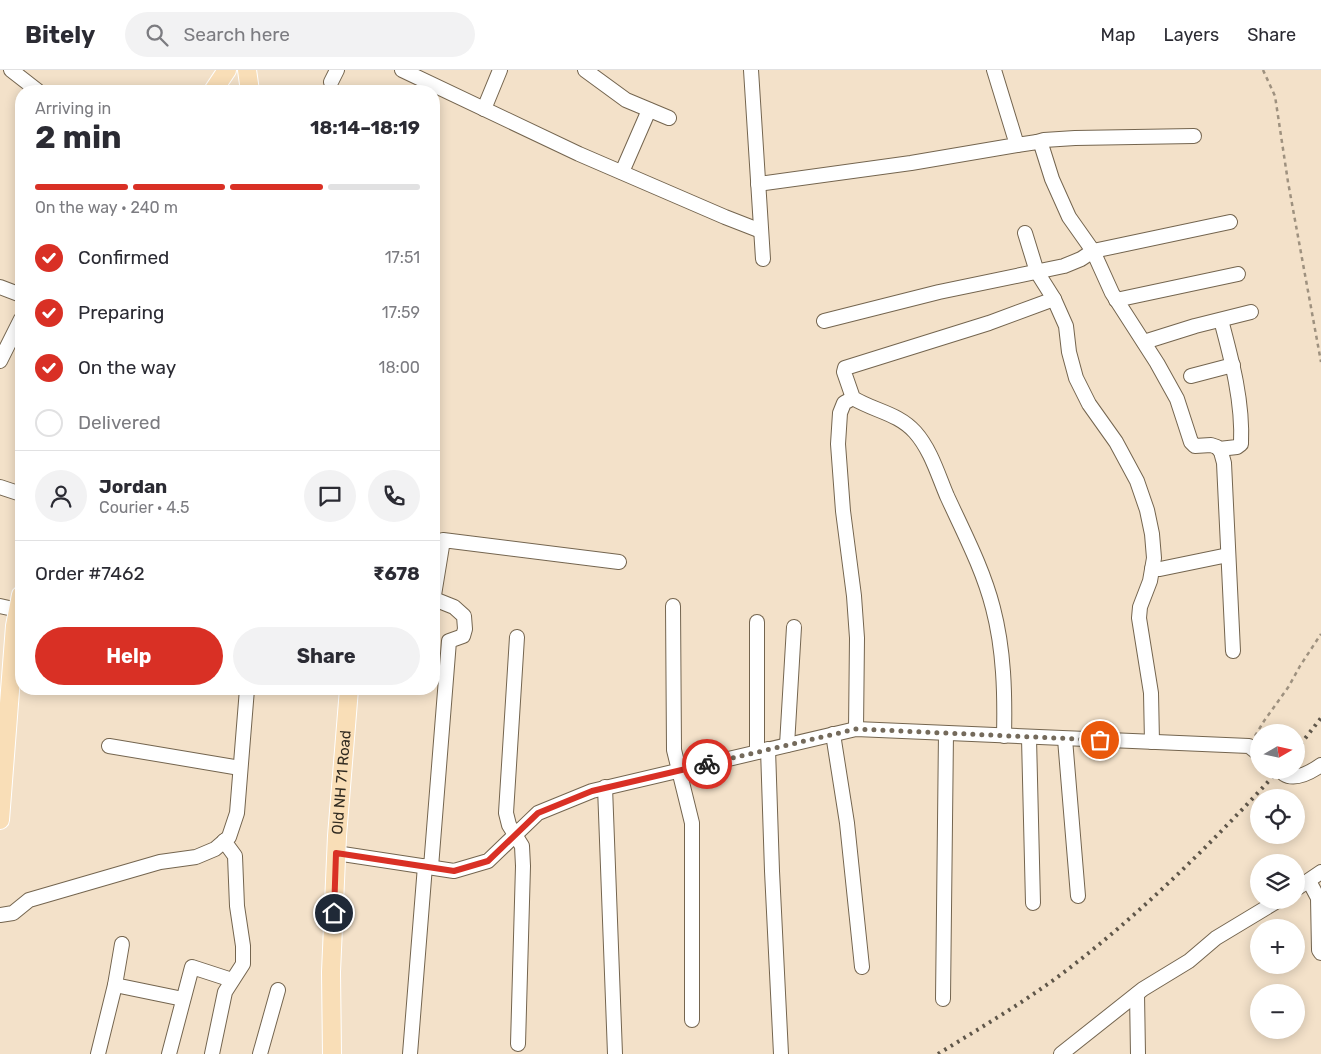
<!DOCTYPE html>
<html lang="en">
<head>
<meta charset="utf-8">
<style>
  :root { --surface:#fff; --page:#f2f2f3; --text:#2b2b33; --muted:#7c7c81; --line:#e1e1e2; --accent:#d93025 }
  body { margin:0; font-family:Rubik,sans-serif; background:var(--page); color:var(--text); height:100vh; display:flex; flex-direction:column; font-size:19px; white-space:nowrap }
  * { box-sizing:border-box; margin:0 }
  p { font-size:16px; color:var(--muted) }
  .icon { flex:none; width:28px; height:28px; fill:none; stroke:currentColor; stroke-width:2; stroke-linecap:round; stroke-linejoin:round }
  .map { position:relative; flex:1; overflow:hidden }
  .details { position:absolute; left:15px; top:15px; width:425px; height:610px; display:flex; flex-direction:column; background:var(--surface); border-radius:20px; box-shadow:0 2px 12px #0003 }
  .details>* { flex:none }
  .needle { width:32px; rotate:81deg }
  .buttons { position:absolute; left:1250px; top:654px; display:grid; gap:10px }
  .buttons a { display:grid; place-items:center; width:55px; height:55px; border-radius:50%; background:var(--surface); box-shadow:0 2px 12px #0003; font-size:25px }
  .pin { position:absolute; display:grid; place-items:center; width:42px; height:42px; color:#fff; margin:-21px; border:2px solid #fff; border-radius:50%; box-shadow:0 1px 5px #0007 }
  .courier { position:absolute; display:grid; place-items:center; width:50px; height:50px; margin:-25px; border:4px solid #d93025; border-radius:50%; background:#fff; color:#222; box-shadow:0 1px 6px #0007 }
  .summary em { font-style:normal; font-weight:700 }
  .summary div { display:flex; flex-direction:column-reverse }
  .summary { display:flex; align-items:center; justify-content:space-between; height:85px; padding:0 20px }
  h1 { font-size:32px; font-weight:700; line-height:38px }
  .bar { display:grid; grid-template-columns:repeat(4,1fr); gap:8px 5px; align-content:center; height:60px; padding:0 20px }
  .bar i { height:6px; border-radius:4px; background:var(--line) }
  .bar .active { background:var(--accent) }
  .bar p { grid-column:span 4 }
  .line { display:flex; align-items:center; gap:12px; padding:0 20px; border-top:1px solid var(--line) }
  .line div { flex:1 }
  .round { display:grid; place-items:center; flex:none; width:52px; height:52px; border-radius:26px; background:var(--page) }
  ol { padding:0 20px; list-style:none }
  li { display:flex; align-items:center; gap:15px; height:55px }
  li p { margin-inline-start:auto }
  li .icon { padding:5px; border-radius:50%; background:var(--accent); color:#fff; stroke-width:4 }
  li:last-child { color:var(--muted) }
  li i { width:28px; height:28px; border:2px solid var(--line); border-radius:50% }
  .cta { display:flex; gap:10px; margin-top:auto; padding:10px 20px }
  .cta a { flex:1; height:58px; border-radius:30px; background:var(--accent); color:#fff; font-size:20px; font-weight:700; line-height:58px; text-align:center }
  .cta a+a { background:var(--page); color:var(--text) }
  header { display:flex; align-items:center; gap:30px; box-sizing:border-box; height:70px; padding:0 25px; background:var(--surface); border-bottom:1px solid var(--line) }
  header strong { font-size:24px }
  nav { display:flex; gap:28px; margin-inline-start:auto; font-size:18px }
  .search { width:350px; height:45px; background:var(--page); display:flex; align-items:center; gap:12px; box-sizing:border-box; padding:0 18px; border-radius:28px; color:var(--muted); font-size:19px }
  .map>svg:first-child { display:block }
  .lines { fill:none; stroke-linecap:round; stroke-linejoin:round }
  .minor-casing { stroke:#74654f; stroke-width:16 }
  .major-casing { stroke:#fff; stroke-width:20 }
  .path { stroke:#9e917f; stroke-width:2.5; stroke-dasharray:4 4; stroke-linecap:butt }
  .minor { stroke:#fff; stroke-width:14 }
  .major { stroke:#f9deb7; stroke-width:18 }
  .rail { stroke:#5f5649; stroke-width:4; stroke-dasharray:2.5 5; stroke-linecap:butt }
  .done { stroke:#746a5b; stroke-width:5; stroke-dasharray:0 9 }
  .route { stroke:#d93025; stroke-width:6 }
  .labels { text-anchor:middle; stroke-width:5; stroke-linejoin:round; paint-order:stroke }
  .street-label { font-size:15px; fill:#302a20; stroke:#fdefdb }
</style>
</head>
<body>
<header>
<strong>Bitely</strong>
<div class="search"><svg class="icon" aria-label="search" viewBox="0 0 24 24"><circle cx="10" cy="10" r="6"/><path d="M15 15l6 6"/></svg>Search here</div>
<nav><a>Map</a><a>Layers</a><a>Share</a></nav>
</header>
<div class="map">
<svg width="1321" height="984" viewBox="0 0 1321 984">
  <rect width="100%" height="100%" fill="#f3e1c9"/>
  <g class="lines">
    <defs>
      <g id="minor">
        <path d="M11,0L38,21"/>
        <path d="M402,0L579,84L725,147L761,161"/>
        <path d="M585,0L626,30L669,48"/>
        <path d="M751,0L763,189"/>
        <path d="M331,12L337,0"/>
        <path d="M484,39L500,0"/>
        <path d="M1037,72L1044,70L1075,68L1194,66"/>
        <path d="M1017,75L1037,72L1041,74L1052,109L1069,147L1093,181L1112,223L1157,293L1177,329L1191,372L1195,376L1211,375L1217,377L1221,382L1224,393L1233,581"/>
        <path d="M622,102L649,40"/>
        <path d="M758,114L911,93L1017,75L994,0"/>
        <path d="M1025,163L1037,202L1054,229L1066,256L1069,282L1076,308L1089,334L1116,372L1137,411L1147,440L1152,464L1154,488L1150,511L1140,537L1139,548L1151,623L1152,672"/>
        <path d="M0,217L21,225"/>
        <path d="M1116,230L1238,204"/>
        <path d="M824,251L939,222L1064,196L1081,189L1093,181L1230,152"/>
        <path d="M1144,272L1195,256L1251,242"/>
        <path d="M0,291L21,249"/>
        <path d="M1191,306L1233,295"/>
        <path d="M853,328L844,333L840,343L838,374L843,441L854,526L857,568L856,659"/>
        <path d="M1219,379L1237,377L1241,374C1243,332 1232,291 1221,250"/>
        <path d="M0,417L21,424"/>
        <path d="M1152,499H1160L1228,485"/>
        <path d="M434,525L443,470L619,492"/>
        <path d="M0,536L18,540"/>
        <path d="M673,536L674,680L692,753V950"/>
        <path d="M517,567L506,743L509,755L522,776L523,796L518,974"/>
        <path d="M833,664L847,753L862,897"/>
        <path d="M1004,666C1005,624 1004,580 993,538C983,499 964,463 947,426C938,405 931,380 915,362C898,343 874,341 853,328L844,302L845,298L989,253L1054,229"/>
        <path d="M1029,668L1033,833"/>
        <path d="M1065,669L1078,826"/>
        <path d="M787,675L794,557"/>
        <path d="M109,676L240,698"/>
        <path d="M768,679L772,801L781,984"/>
        <path d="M757,682V552"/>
        <path d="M1284,704C1295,711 1311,702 1321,695"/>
        <path d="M605,717L615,984"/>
        <path d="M336,783L454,801L488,791L538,743L592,721L856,659L1249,676L1259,684"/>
        <path d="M431,797L449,571L463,566L465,559L464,546L454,537L434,529"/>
        <path d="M1309,811L1318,828L1319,880L1321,883"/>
        <path d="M1296,819L1321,802"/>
        <path d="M0,845L13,843L29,830L160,792L196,787L215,779L229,767L237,743L247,619"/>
        <path d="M122,874L115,915L183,929"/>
        <path d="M1137,924L1138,984"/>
        <path d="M943,929L946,663"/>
        <path d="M98,984L115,915"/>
        <path d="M169,984L192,897L232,910"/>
        <path d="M212,984L225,922L243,894V876L237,836L235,786L224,771"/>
        <path d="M260,984L278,920"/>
        <path d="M410,984L425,796"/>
        <path d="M1061,984L1143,919L1189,891L1216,868L1279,830"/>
      </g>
      <g id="major">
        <path d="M247,0L250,21"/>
        <path d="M213,21L227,0"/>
        <path d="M0,750L15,556L21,525"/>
        <path id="s1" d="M332,984L331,902L337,766L349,619"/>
      </g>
    </defs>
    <use href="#minor" class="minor-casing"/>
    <use href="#major" class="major-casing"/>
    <g class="path">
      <path d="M1263,0L1275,26L1288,112L1321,292"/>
      <path d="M1255,666L1264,651L1289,616L1300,596L1321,564"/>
    </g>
    <use href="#minor" class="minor"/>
    <use href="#major" class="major"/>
    <g class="rail">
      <path d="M1296,680L1321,648"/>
      <path d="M938,984C980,958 1023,933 1063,903C1142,843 1212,773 1279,700"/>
    </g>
  </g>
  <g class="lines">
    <path class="done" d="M707,694L856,659L1100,670"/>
    <path class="route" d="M334,843L336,783L454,801L488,791L538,743L592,721L707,694"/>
  </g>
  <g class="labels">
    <g class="street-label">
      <text dy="5" stroke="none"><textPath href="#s1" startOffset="272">Old NH 71 Road</textPath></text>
    </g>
  </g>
</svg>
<div class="buttons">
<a><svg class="needle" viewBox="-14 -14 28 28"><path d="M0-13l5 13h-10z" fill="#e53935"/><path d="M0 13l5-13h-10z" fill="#7c7c81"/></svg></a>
<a><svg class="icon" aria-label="locate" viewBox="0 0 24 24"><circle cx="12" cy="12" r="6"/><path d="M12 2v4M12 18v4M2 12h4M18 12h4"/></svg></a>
<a><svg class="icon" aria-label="layers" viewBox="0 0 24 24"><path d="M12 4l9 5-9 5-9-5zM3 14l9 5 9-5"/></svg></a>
<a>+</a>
<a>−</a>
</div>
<div class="pin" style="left:1100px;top:670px;background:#ea580c"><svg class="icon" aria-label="bag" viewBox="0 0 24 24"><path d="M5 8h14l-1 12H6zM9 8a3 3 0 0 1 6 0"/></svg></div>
<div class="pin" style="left:334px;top:843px;background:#1f2937"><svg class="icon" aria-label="home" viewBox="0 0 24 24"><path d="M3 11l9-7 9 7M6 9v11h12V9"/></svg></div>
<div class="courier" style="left:707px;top:694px"><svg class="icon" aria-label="bike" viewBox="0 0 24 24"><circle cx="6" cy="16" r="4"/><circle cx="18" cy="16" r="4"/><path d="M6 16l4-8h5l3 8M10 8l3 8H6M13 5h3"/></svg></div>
<section class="details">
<div class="summary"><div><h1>2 min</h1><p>Arriving in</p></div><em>18:14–18:19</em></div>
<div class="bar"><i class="active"></i><i class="active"></i><i class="active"></i><i></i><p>On the way · 240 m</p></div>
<ol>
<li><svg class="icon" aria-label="check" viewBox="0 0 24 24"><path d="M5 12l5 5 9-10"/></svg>Confirmed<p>17:51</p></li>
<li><svg class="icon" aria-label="check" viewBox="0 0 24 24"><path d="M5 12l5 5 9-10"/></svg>Preparing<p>17:59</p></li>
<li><svg class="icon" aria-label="check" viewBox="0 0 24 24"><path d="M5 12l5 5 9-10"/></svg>On the way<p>18:00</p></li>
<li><i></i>Delivered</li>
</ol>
<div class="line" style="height:90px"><a class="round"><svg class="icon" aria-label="person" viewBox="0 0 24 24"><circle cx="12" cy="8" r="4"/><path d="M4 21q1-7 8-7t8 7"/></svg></a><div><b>Jordan</b><p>Courier · 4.5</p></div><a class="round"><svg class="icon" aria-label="chat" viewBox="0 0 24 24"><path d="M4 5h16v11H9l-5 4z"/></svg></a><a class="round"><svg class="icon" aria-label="phone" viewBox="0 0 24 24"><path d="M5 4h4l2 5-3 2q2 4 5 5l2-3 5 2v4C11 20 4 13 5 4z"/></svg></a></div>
<div class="line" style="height:65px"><div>Order #7462</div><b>₹678</b></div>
<div class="cta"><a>Help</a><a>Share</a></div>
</section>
</div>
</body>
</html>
